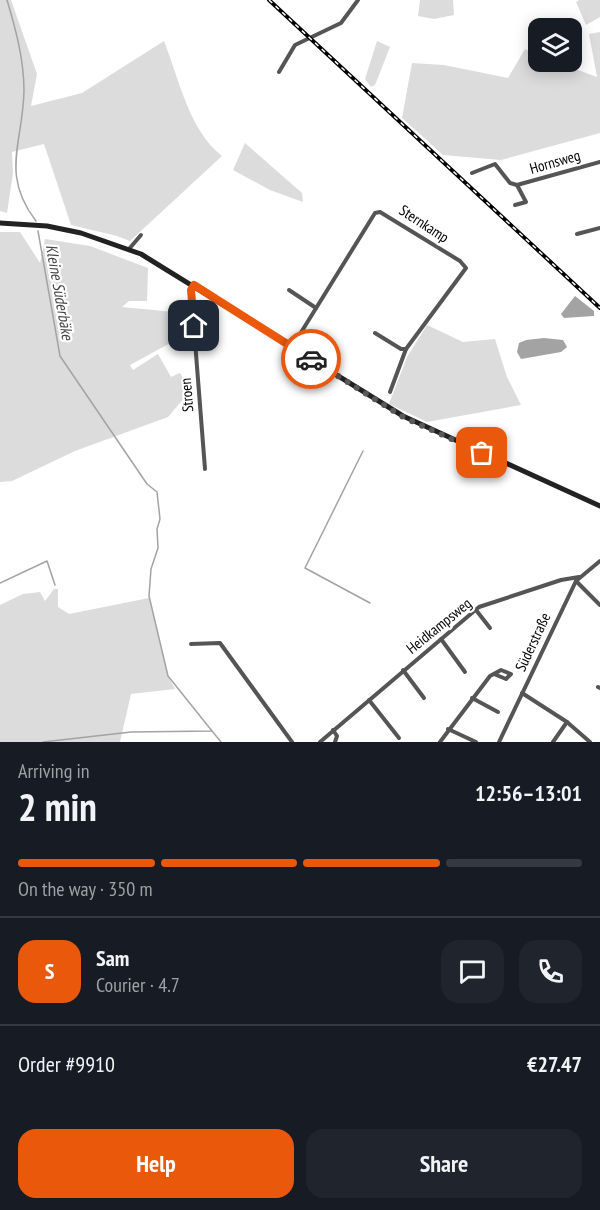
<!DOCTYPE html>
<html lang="en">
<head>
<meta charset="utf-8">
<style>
  :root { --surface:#171b24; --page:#20242c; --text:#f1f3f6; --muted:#9ea1a6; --line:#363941; --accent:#ea580c }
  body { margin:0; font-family:"PT Sans Narrow",sans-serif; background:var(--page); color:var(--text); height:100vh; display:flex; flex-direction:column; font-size:22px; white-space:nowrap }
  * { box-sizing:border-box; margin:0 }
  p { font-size:20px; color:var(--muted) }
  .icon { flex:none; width:33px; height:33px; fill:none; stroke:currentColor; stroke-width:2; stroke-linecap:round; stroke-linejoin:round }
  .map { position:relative; height:742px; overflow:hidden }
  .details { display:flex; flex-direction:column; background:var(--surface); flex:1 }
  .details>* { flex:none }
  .controls { position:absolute; left:528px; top:18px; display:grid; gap:12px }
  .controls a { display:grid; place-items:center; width:54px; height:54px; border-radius:12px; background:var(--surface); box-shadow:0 3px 15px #0003; font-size:30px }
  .pin { position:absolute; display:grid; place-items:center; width:51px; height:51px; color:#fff; margin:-26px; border-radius:12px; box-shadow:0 3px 9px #0006 }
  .courier { position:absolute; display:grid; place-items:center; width:60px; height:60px; margin:-30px; border:4px solid #ea580c; border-radius:50%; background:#fff; color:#222; box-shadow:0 2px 8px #0007 }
  .overview em { font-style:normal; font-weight:700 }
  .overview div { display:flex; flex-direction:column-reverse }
  .overview { display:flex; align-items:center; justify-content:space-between; height:102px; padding:0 18px }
  h1 { font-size:39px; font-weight:700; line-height:45px }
  .bar { display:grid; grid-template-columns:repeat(4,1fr); gap:9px 6px; align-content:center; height:72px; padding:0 18px }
  .bar i { height:8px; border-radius:4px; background:var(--line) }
  .bar .on { background:var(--accent) }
  .bar p { grid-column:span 4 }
  .line { display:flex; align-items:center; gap:15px; padding:0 18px; border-top:2px solid var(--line) }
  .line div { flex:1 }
  .round { display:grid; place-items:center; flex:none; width:63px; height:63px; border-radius:18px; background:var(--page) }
  .action { display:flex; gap:12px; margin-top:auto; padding:12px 18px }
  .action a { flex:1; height:69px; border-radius:18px; background:var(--accent); color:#fff; font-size:24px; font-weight:700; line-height:69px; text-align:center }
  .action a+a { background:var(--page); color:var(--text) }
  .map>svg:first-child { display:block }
  .green { fill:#dcdcdc }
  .water { fill:#a3a3a3 }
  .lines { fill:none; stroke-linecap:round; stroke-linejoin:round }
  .stream { stroke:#a3a3a3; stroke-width:1.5 }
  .street { stroke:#555; stroke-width:4 }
  .secondary { stroke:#222; stroke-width:5 }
  .rail-casing { stroke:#000; stroke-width:4 }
  .rail { stroke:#fff; stroke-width:1.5; stroke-dasharray:4.5; stroke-linecap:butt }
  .done { stroke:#595959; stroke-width:6; stroke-dasharray:0 10.8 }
  .route { stroke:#ea580c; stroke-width:8 }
  .labels { text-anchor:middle; stroke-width:4.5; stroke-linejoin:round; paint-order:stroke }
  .street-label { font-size:15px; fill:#000; stroke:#fff }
  .water-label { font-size:16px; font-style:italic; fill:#444; stroke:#fff }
</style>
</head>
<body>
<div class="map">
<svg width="600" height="742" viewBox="0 0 600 742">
  <rect width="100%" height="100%" fill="#fff"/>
  <g class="green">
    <path d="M0,0H11L37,74L31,106L82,93L164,41C179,79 189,130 222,156L130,241L117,236L71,225L44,144L12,152L13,173L7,213L0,211Z"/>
    <path d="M420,0H453L454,15L434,19L418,16Z"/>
    <path d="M579,0H600V17L586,25L576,2Z"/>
    <path d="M600,32V133L501,160L443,155L402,118L412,63L444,65L508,78L525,49L538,55V62H556L597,77L589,34Z"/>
    <path d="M377,41L390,47L375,85L371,87L365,79Z"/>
    <path d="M245,143L302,193L303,202L270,190L233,170Z"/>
    <path d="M0,232H20L40,263L45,239L90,246L148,268L147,301H129L122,307L185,313V335L130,365L133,370L158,354L171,377L180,373L190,391L168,417L75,451L12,481L0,482Z"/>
    <path d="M427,325L463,342L495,339L507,377L521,405L427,422L389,404L407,357Z"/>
    <path d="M54,589H58V607L69,614L149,598L168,676L175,689L131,694L120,742H0V605L23,594L40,592L45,601Z"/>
  </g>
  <g class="water">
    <path d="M575,296L594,311V316L564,318L561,314Z"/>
    <path d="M544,338L563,340L567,347L561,352L521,359L517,352L519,343L526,340Z"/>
  </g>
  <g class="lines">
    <g class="stream">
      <path d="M7,0C16,30 24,60 24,91C23,143 0,174 36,221"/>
      <path d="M38,231L60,356L147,484L157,492L160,519L157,529L158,548L151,569L149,596L168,676L212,731L131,732L43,742"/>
      <path d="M363,451L305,568L370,603"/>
      <path d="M0,583L47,561L55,585"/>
      <path d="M212,731L221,742"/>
    </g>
    <g class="street">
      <path d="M279,72L295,45L341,23L358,0"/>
      <path d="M472,173L495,164L510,183L517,185L600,162"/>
      <path d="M515,205L526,202L517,185"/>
      <path d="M577,234L600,228"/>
      <path d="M129,249L141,235"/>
      <path d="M193,285L191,290L205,469"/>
      <path d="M289,290L316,308"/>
      <path d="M292,347L375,213L380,212L460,261L466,268L406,349H401L375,333"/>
      <path d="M390,392L406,349"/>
      <path d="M576,581L600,605"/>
      <path d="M476,610L490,628"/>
      <path d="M441,639L465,672"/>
      <path d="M191,644L220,643L292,742"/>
      <path d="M403,670L424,698"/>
      <path d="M598,687L600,688"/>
      <path d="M522,693L567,722L590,742"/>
      <path d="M472,698L498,712"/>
      <path d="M369,700L399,738"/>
      <path d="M448,729L476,742"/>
      <path d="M333,730L337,736L335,742"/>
      <path d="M320,742L479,607L561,580L579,577"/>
      <path d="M440,742L490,676L501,670L511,674L506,679L494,674"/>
      <path d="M499,742L576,581L600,561"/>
      <path d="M553,742L567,722"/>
    </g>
    <path class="secondary" d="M0,223L47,226L81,233L141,254L403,416L600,506"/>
    <defs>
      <path id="rail" d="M269,0L600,308"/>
    </defs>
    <use href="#rail" class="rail-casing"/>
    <use href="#rail" class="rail"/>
  </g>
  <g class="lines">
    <path class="done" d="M311,359L403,417L482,453"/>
    <path class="route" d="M194,326L191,290L194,285L311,359"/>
  </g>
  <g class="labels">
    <g class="street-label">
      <text transform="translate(555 162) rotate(-16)" y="5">Hornsweg</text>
      <text transform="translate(424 224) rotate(33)" y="5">Sternkamp</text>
      <text transform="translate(187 395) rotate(-94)" y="5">Stroen</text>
      <text transform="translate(439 626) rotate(-39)" y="5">Heidkampsweg</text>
      <text transform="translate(533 642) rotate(-65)" y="5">Süderstraße</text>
    </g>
    <g class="water-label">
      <text transform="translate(60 292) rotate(80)" y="6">Kleine Süderbäke</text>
    </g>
  </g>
</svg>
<div class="controls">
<a><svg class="icon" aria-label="layers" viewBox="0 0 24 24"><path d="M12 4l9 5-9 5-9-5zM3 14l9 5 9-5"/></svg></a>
</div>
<div class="pin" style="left:482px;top:453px;background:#ea580c"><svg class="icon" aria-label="bag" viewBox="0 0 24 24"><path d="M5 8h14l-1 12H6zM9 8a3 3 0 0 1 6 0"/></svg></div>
<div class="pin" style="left:194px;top:326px;background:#1f2937"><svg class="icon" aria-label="home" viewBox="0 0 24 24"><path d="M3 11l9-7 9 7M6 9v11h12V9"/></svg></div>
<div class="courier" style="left:311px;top:359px"><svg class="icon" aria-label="car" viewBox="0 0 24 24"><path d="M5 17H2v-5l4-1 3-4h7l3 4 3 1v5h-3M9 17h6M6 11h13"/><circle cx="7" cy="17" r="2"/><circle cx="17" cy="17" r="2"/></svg></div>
</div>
<section class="details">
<div class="overview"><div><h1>2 min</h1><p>Arriving in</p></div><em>12:56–13:01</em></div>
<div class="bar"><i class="on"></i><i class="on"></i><i class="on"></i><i></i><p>On the way · 350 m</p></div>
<div class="line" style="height:108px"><b class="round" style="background:var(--accent);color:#fff">S</b><div><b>Sam</b><p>Courier · 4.7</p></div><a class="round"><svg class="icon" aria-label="chat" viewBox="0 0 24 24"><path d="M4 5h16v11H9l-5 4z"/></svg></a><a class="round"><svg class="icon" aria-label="phone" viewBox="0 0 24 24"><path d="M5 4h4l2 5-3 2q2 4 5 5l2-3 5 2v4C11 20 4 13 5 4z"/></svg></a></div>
<div class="line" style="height:78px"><div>Order #9910</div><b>€27.47</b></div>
<div class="action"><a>Help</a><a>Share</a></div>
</section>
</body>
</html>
